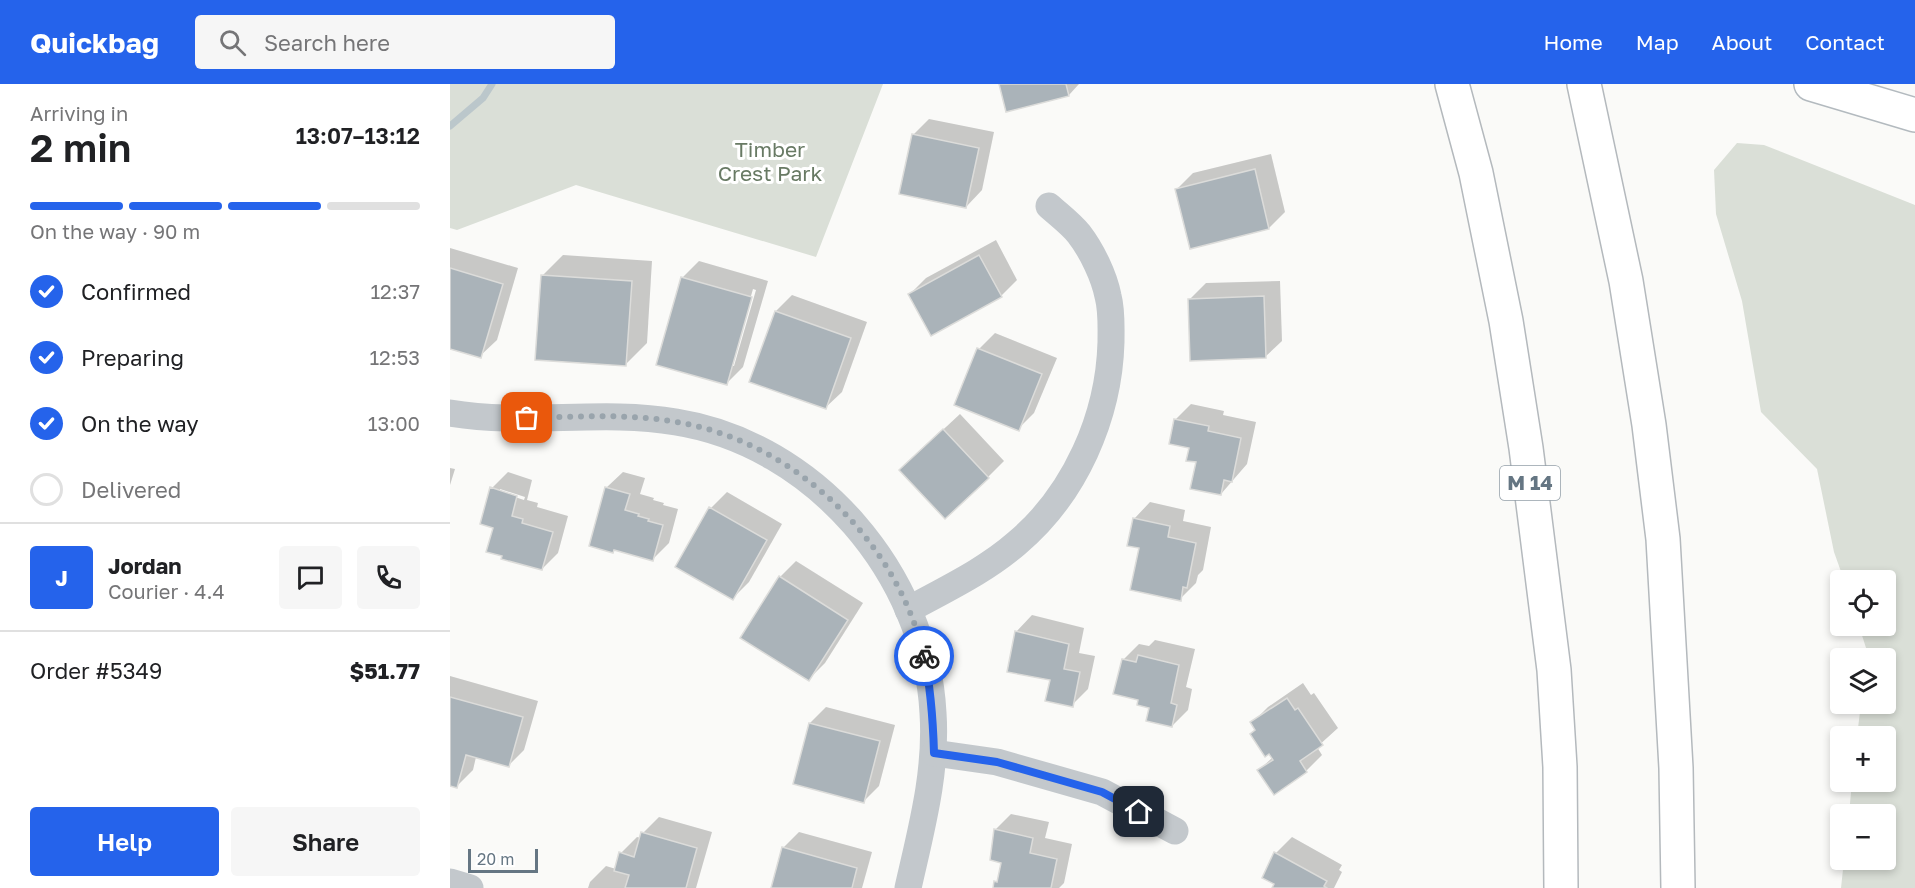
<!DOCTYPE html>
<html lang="en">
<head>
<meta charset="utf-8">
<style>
  :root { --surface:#fff; --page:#f6f6f6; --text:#202124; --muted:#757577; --line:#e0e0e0; --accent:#2563eb }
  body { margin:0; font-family:"Golos Text",sans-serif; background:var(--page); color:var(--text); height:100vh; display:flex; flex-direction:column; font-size:22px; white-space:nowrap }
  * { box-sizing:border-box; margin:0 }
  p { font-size:20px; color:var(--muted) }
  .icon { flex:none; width:33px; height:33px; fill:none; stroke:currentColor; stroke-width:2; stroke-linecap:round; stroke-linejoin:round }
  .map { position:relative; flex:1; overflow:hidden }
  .sheet { display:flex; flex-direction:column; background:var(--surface); width:450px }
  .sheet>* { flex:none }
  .fabs { position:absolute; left:1380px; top:486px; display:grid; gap:12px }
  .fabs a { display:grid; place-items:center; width:66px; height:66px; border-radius:6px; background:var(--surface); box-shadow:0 3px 9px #0003; font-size:30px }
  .scale { position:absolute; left:18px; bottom:15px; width:70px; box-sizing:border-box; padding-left:6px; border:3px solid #657683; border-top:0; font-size:16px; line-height:21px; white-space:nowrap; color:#657683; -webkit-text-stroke:4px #fff; paint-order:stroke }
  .pin { position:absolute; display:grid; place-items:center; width:51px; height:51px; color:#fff; margin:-26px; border-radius:12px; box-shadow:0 3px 9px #0006 }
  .courier { position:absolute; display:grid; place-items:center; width:60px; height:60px; margin:-30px; border:4px solid #2563eb; border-radius:50%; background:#fff; color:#222; box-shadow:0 2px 8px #0007 }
  .headline em { font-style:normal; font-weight:600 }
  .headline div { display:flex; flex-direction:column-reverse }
  .headline { display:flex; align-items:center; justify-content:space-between; height:102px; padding:0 30px }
  h1 { font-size:39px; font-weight:600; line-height:45px }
  .bar { display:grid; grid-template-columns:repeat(4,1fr); gap:9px 6px; align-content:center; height:72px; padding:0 30px }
  .bar i { height:8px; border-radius:4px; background:var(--line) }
  .bar .on { background:var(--accent) }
  .bar p { grid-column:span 4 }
  .line { display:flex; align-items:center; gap:15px; padding:0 30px; border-top:2px solid var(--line) }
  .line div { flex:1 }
  .round { display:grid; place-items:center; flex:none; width:63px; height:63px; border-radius:6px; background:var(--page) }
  ol { padding:0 30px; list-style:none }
  li { display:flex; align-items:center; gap:18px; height:66px }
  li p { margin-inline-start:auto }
  li .icon { padding:6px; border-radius:50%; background:var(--accent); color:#fff; stroke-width:4 }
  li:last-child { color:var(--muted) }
  li i { width:33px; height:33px; border:3px solid var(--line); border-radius:50% }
  .action { display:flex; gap:12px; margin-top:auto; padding:12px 30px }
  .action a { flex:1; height:69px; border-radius:6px; background:var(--accent); color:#fff; font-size:24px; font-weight:600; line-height:69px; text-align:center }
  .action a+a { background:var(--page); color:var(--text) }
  header { display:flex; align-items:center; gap:36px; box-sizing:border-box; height:84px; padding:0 30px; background:var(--accent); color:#fff }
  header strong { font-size:28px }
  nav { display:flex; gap:33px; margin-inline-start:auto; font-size:21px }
  .search { width:420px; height:54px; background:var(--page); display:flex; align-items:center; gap:15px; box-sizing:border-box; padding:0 21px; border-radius:6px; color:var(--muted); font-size:22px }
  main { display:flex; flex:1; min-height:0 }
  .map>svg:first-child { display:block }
  .green { fill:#dadfd7 }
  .shadow { fill:#0003; fill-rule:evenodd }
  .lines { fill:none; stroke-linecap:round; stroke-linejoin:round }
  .stream { stroke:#bbc7cb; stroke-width:7 }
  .building { fill:#aab3b9; stroke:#dcdcda; stroke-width:1.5 }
  .secondary-casing { stroke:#b3babf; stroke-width:36 }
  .highway-casing { stroke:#b4b9bd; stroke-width:36 }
  .street { stroke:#c3c8cc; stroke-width:27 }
  .secondary { stroke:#fff; stroke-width:33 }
  .highway { stroke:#fff; stroke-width:33 }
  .done { stroke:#99a4ac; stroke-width:6; stroke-dasharray:0 10.8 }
  .route { stroke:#2563eb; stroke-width:8 }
  .labels { text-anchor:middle; stroke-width:6; stroke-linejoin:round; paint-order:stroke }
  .shield { fill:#fff; stroke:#939fa8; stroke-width:1.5 }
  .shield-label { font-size:20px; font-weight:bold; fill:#657683 }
  .park-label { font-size:21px; fill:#687a64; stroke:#fff }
</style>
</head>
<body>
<header>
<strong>Quickbag</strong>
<div class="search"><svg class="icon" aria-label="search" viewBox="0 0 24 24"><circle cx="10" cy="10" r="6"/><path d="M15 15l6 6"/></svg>Search here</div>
<nav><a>Home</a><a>Map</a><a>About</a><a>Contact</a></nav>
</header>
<main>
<section class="sheet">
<div class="headline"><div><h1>2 min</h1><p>Arriving in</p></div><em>13:07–13:12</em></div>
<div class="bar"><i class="on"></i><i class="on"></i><i class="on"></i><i></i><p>On the way · 90 m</p></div>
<ol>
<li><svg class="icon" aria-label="check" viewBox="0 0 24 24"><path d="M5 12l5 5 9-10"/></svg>Confirmed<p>12:37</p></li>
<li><svg class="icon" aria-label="check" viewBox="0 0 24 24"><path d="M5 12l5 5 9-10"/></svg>Preparing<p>12:53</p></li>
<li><svg class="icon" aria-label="check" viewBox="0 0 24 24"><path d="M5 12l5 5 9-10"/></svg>On the way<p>13:00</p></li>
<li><i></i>Delivered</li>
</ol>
<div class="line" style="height:108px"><b class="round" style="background:var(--accent);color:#fff">J</b><div><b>Jordan</b><p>Courier · 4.4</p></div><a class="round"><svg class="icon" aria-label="chat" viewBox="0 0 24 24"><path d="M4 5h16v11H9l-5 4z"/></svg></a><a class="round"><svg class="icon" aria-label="phone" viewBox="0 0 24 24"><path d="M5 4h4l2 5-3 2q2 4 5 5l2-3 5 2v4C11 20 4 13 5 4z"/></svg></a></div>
<div class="line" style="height:78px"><div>Order #5349</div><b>$51.77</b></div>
<div class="action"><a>Help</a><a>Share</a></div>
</section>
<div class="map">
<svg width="1465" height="804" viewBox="0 0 1465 804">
  <rect width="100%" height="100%" fill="#fafaf8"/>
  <g class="green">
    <path d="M0,0H433L366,173L126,101L7,146L0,144Z"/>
    <path d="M1287,59L1314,61L1465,121V804H1391L1394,776H1436V730H1399L1402,698H1436V652H1407L1411,620H1436V574H1416L1417,567L1409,542H1436V496H1394L1384,468L1367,385L1311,328L1292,217L1266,130L1264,86Z"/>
  </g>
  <g class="shadow">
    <path d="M551,0H629L619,11Z"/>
    <path d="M479,35L544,48L532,106L516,123L463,51Z"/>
    <path d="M821,70L835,128L819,144L741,163L727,105L743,89Z"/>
    <path d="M546,156L567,196L551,212L460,210L476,194Z"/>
    <path d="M0,164L68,184L47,256L30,272L0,263Z"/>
    <path d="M113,171L202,177L197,259L176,280L92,192Z"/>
    <path d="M249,177L318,197L293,283L277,299L208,280L233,193ZM303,205L306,206L284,282H281Z"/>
    <path d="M830,197L832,257L815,273L740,215L756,199Z"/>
    <path d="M342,211L417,238L392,308L375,324L326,227Z"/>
    <path d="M545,249L607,274L584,329L568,345L529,265Z"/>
    <path d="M741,320L774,327L773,331L806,338L797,380L771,410L748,377L725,336Z"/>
    <path d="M510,330L554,377L538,393L467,370Z"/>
    <path d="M0,384L5,385L0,401Z"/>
    <path d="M58,388L82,396L77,416L88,419L87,423L118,432L108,469L92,485L44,443L42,404ZM50,405L75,413L74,416L50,408Z"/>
    <path d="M173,388L195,394L190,410L204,414L203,416L214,419L213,421L228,425L219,459L203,475L156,404Z"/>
    <path d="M277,408L332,440L299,498L283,514L261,424Z"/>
    <path d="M700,418L735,426L733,437L761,443L753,486L748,491L746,499L730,515L690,463L684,435Z"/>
    <path d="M346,477L413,519L375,579L359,595L330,493Z"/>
    <path d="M582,531L634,544L629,569L645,572L638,605L622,621L566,548Z"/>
    <path d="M705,556L745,565L736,603L742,605L738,626L722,642L690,615L673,576L689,560L699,562Z"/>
    <path d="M0,592L88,617L74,666L58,682L26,673L23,686L7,702L0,700Z"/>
    <path d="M853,599L861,611L864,609L888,644L867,663L872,671L856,687L809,686L823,673L802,639L818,623Z"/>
    <path d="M376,623L445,641L429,702L413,718L345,699L360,639Z"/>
    <path d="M561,730L599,738L595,754L622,760L614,799L609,804H545L553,778L545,746Z"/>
    <path d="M209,733L262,748L246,804H138L140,798L156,782L166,785L171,769L187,753L191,754L193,749Z"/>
    <path d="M349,748L422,768L412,804H322L333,764Z"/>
    <path d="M842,753L892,781L889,786L892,788L884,804H824L826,800L814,793L826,769Z"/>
  </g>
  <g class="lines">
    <path class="stream" d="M0,42L33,14L42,0"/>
  </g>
  <g class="building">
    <path d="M549,0H616L619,12L556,28Z"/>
    <path d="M462,50L529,64L516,124L449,110Z"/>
    <path d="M805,85L819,145L740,165L725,105Z"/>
    <path d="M529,171L552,213L481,252L458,210Z"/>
    <path d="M0,184L53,200L31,274L0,265Z"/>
    <path d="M91,191L182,197L176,282L85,276Z"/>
    <path d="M231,193L302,213L277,301L206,281Z"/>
    <path d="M814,212L816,274L740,277L738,215Z"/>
    <path d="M325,227L401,254L376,325L299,298Z"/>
    <path d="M527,264L592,290L569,347L504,321Z"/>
    <path d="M724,335L759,342L758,347L791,354L782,398L774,396L771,411L740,405L746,378L736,377L739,364L719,360Z"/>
    <path d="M493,345L539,394L495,435L449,386Z"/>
    <path d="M40,403L67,412L62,432L73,435L72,439L103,448L92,486L51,475L52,472L36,468L43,444L30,440Z"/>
    <path d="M155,403L180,410L175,426L189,430L188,432L199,435L198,437L213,441L203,477L164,466L163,469L139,462Z"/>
    <path d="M259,423L317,456L283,516L225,483Z"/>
    <path d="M683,434L720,442L718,453L746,459L737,504L733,503L731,517L680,506L689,464L677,462Z"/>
    <path d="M329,492L398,536L359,597L290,554Z"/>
    <path d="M565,547L619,560L614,585L630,588L623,623L595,617L600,596L557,588Z"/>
    <path d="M688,571L729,581L721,619L727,621L722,643L696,637L699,624L687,621L688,616L663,610L672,575L686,578Z"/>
    <path d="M0,613L73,633L59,683L16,671L7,704L0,702Z"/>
    <path d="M837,614L845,626L848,624L873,661L850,677L857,688L824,711L807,686L823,676L819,670L815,673L800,650L805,646L800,638Z"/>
    <path d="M359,639L430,657L414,719L343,700Z"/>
    <path d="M544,745L583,754L580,769L607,775L601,804H543L544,797L547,798L551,779L540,776Z"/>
    <path d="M191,748L247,764L236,804H175L179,791L164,787L169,768L184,773Z"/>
    <path d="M332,763L407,784L402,804H321Z"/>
    <path d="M824,768L877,797L874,802L877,804H822L824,800L812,794Z"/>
  </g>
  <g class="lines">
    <defs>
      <path id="secondary" d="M1361,0L1465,31"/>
      <g id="highway">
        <path d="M1002,0L1026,89L1056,237L1076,364L1104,586L1110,683L1111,804"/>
        <path d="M1134,0L1176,197L1199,341L1213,455L1226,684L1228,804"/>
      </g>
    </defs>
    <use href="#secondary" class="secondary-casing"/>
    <use href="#highway" class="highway-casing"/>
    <g class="street">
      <path d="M0,329C75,342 151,325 226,338C365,360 476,491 483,629C487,689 471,746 458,804"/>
      <path d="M458,526C496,505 535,487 567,459C625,410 659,333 661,258C661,243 662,227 658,212C654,192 642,167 629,150C621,140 609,131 599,122"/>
      <path d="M484,669L547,678L652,708L725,747"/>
      <path d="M0,798L20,804"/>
    </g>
    <use href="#secondary" class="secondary"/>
    <use href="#highway" class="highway"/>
  </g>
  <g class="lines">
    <path class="done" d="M77,334C127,333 177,329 227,338C344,358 447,456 474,572"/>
    <path class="route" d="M474,572C481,605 483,635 484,669L547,678L652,708L689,728"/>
  </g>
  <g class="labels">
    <rect class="shield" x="1050" y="382" width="60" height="34" rx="4.5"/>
    <g class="shield-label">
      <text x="1080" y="406">M 14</text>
    </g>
    <g class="park-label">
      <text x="320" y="73">Timber<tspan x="320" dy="24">Crest Park</tspan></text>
    </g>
  </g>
</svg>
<div class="fabs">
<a><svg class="icon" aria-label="locate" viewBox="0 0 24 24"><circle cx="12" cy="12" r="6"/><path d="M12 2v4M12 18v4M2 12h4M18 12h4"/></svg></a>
<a><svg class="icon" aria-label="layers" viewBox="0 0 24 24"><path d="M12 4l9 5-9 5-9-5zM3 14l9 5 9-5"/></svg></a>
<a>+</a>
<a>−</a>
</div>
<div class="scale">20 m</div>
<div class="pin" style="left:77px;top:334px;background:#ea580c"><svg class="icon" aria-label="bag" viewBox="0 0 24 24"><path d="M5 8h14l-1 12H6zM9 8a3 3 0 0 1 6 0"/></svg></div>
<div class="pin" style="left:689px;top:728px;background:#1f2937"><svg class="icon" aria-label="home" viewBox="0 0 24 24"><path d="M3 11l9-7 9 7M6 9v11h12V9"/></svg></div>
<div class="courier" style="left:474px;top:572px"><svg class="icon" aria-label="bike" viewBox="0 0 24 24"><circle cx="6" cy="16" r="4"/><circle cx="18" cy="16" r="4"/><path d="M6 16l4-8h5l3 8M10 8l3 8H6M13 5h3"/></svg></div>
</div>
</main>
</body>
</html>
